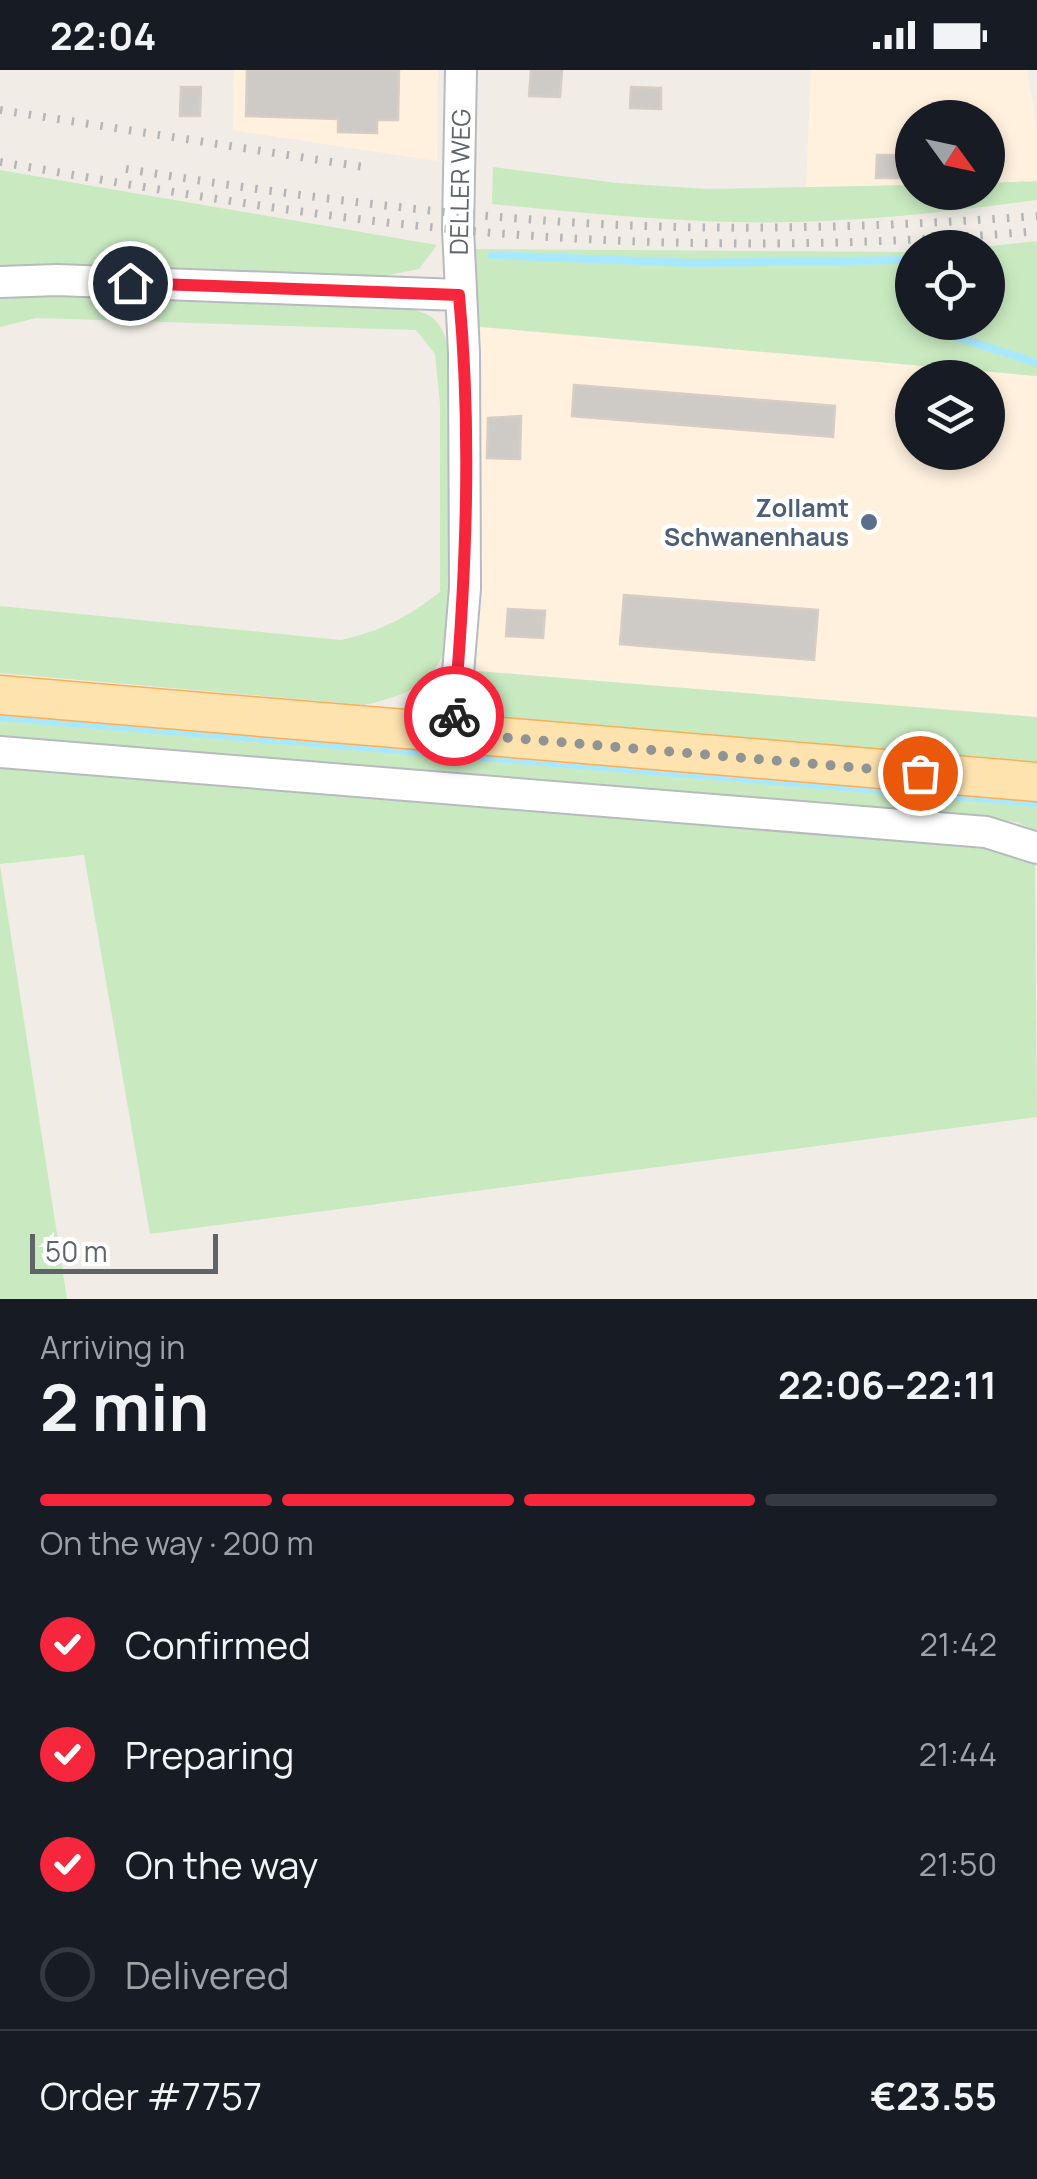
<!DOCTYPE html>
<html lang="en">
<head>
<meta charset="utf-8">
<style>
  :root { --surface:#171b24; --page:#20242c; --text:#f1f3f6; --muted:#9ea1a6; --line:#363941; --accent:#f6273d }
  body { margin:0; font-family:Manrope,sans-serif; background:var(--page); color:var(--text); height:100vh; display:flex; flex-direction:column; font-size:38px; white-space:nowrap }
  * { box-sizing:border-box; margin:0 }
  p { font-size:32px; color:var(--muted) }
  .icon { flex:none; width:55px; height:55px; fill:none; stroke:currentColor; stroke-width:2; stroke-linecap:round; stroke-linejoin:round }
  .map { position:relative; height:1229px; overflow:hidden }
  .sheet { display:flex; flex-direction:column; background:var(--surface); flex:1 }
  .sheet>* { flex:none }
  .needle { width:65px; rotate:123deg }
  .fabs { position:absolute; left:895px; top:30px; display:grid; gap:20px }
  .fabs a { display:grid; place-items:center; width:110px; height:110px; border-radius:50%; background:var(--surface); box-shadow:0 5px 15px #0003; font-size:50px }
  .scale { position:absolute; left:30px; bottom:25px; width:188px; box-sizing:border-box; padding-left:10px; border:5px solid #5e6468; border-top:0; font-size:28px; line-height:35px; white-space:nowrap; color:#5e6468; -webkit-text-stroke:8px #fff; paint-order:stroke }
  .pin { position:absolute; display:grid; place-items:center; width:85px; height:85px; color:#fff; margin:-42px; border:5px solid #fff; border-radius:50%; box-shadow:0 2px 10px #0007 }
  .courier { position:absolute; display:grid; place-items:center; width:100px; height:100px; margin:-50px; border:8px solid #f6273d; border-radius:50%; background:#fff; color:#222; box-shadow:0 2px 12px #0007 }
  .head em { font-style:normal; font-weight:700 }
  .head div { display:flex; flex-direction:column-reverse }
  .head { display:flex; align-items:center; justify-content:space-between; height:170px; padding:0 40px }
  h1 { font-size:65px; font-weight:700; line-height:75px }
  .bar { display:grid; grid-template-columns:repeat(4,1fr); gap:15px 10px; align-content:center; height:120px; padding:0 40px }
  .bar i { height:12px; border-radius:8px; background:var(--line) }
  .bar .active { background:var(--accent) }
  .bar p { grid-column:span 4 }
  .line { display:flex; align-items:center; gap:25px; padding:0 40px; border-top:2px solid var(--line) }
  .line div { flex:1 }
  ol { padding:0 40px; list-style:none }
  li { display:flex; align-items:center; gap:30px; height:110px }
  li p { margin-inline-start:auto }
  li .icon { padding:10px; border-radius:50%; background:var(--accent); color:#fff; stroke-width:4 }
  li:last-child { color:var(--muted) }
  li i { width:55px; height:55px; border:5px solid var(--line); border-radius:50% }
  .status { display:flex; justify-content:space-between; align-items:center; height:70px; padding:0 50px; background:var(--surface); direction:ltr }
  .status svg { height:28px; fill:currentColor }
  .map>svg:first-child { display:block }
  .commercial { fill:#fff1de; fill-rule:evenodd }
  .green { fill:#c9eac1 }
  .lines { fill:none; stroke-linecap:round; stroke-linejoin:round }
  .stream { stroke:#a9e9ff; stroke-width:8 }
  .building { fill:#cecac5; stroke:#d6cdc4; stroke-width:2.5 }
  .minor-casing { stroke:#b7babe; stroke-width:34 }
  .major-casing { stroke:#fcae54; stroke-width:41 }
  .minor { stroke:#fff; stroke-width:30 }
  .major { stroke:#ffe3ae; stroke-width:38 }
  .rail { stroke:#b5b6b7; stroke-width:8; stroke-dasharray:2.5 12; stroke-linecap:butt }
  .done { stroke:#919494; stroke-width:10; stroke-dasharray:0 18 }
  .route { stroke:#f6273d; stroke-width:12 }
  .service-dot { fill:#5c6f8a; stroke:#fff; stroke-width:4 }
  .labels { text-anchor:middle; stroke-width:9; stroke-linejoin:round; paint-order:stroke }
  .street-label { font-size:25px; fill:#5e6468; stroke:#fff }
  .service-label { font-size:25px; font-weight:bold; fill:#4e5e75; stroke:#fff; text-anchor:end }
</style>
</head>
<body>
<div class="status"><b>22:04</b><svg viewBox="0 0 49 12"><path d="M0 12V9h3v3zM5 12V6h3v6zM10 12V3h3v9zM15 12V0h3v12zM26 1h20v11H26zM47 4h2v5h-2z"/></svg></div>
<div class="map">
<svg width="1037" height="1229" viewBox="0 0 1037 1229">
  <rect width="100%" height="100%" fill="#f1ede6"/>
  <g class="commercial">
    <path d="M234,0H438L437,91L233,60Z"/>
    <path d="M811,0H1027L1037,58V111L988,113V48H912V115L806,118Z"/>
    <path d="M478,257L1037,306V647L477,601ZM912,308H988V382H912Z"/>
  </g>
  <g class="green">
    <path d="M493,97L617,113L707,119L912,115V122H988V113L1037,111V130C936,144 833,155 730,152C651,150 571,142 492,134Z"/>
    <path d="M0,100L437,175L419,199L364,210L0,198Z"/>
    <path d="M1037,171V306L471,256L474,179L912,182V252H988V178L982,177Z"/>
    <path d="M35,223L403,237C438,245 440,251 452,285L451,571C429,616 412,624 364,635L0,603V536L341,570C381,561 408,547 440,522V334L435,284L416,260L36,248L0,257V226Z"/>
    <path d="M477,601L1037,647V692L496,648L484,636Z"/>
    <path d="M0,639L1037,727V762L1017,752L0,669Z"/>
    <path d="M0,695L973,772L1035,792L1037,1047L150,1164L84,785L0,794Z"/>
    <path d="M0,795L67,1229H0Z"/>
  </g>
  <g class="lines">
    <g class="stream">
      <path d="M492,185L692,193L912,190"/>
      <path d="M954,252L953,266L1037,293"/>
      <path d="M0,647L1037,733"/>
    </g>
  </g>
  <g class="building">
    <path d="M247,0H399L398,50H377V63L338,62V49L246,46Z"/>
    <path d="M531,0H562L560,27L529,26Z"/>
    <path d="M181,17H201L200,46H180Z"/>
    <path d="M631,17L661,18V39L630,38Z"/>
    <path d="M877,85H912V108H876Z"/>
    <path d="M574,315L835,336L833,367L572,346Z"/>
    <path d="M521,346L520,389L487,388L488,348Z"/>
    <path d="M624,525L818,540L814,590L620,574Z"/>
    <path d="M508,539L545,541L543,568L506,566Z"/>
  </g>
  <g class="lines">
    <defs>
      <g id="minor">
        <path d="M0,212L57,210L459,225"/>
        <path d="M453,663L465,518L464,283L458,159L461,0"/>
        <path d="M0,682L986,762L1037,778"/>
      </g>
      <path id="major" d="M0,625L1037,712"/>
    </defs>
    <use href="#minor" class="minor-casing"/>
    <use href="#major" class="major-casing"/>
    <use href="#minor" class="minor"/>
    <use href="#major" class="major"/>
    <g class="rail">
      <path d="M0,40L364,97"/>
      <path d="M0,92C119,113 238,134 358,149C583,177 812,181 1037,161"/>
      <path d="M126,99C263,121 400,140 538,150C705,163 871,158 1037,146"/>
    </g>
  </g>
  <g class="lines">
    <path class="done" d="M454,646L453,663L920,703"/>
    <path class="route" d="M130,213L459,225C472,364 466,506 454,646"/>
  </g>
  <circle class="service-dot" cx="869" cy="452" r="10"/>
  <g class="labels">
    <g class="street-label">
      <text transform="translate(460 112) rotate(-89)" y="9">DELLER WEG</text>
    </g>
    <g class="service-label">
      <text x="849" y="447">Zollamt<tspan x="849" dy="29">Schwanenhaus</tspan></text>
    </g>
  </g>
</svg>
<div class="fabs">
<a><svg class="needle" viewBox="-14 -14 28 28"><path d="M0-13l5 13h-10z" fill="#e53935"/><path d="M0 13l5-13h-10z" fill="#9ea1a6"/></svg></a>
<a><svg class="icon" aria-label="locate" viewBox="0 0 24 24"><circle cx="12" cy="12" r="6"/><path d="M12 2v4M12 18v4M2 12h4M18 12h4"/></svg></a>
<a><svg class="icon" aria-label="layers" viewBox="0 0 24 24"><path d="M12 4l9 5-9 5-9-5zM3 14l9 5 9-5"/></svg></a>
</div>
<div class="scale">50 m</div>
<div class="pin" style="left:920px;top:703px;background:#ea580c"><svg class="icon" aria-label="bag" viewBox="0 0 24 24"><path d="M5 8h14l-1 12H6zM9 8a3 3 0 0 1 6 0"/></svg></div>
<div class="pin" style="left:130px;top:213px;background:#1f2937"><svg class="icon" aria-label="home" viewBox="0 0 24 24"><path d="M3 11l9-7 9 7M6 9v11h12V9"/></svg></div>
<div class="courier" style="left:454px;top:646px"><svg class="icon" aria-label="bike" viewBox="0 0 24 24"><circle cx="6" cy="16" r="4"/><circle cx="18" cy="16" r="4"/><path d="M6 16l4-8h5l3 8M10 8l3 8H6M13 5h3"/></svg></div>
</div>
<section class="sheet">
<div class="head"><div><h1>2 min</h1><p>Arriving in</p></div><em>22:06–22:11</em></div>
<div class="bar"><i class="active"></i><i class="active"></i><i class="active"></i><i></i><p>On the way · 200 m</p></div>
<ol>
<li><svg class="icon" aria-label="check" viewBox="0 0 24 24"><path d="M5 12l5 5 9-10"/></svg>Confirmed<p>21:42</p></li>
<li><svg class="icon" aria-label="check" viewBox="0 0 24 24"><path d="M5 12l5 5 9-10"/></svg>Preparing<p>21:44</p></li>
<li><svg class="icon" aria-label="check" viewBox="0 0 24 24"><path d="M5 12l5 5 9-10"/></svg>On the way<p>21:50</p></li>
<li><i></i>Delivered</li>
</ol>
<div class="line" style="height:130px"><div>Order #7757</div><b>€23.55</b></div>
</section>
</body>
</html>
